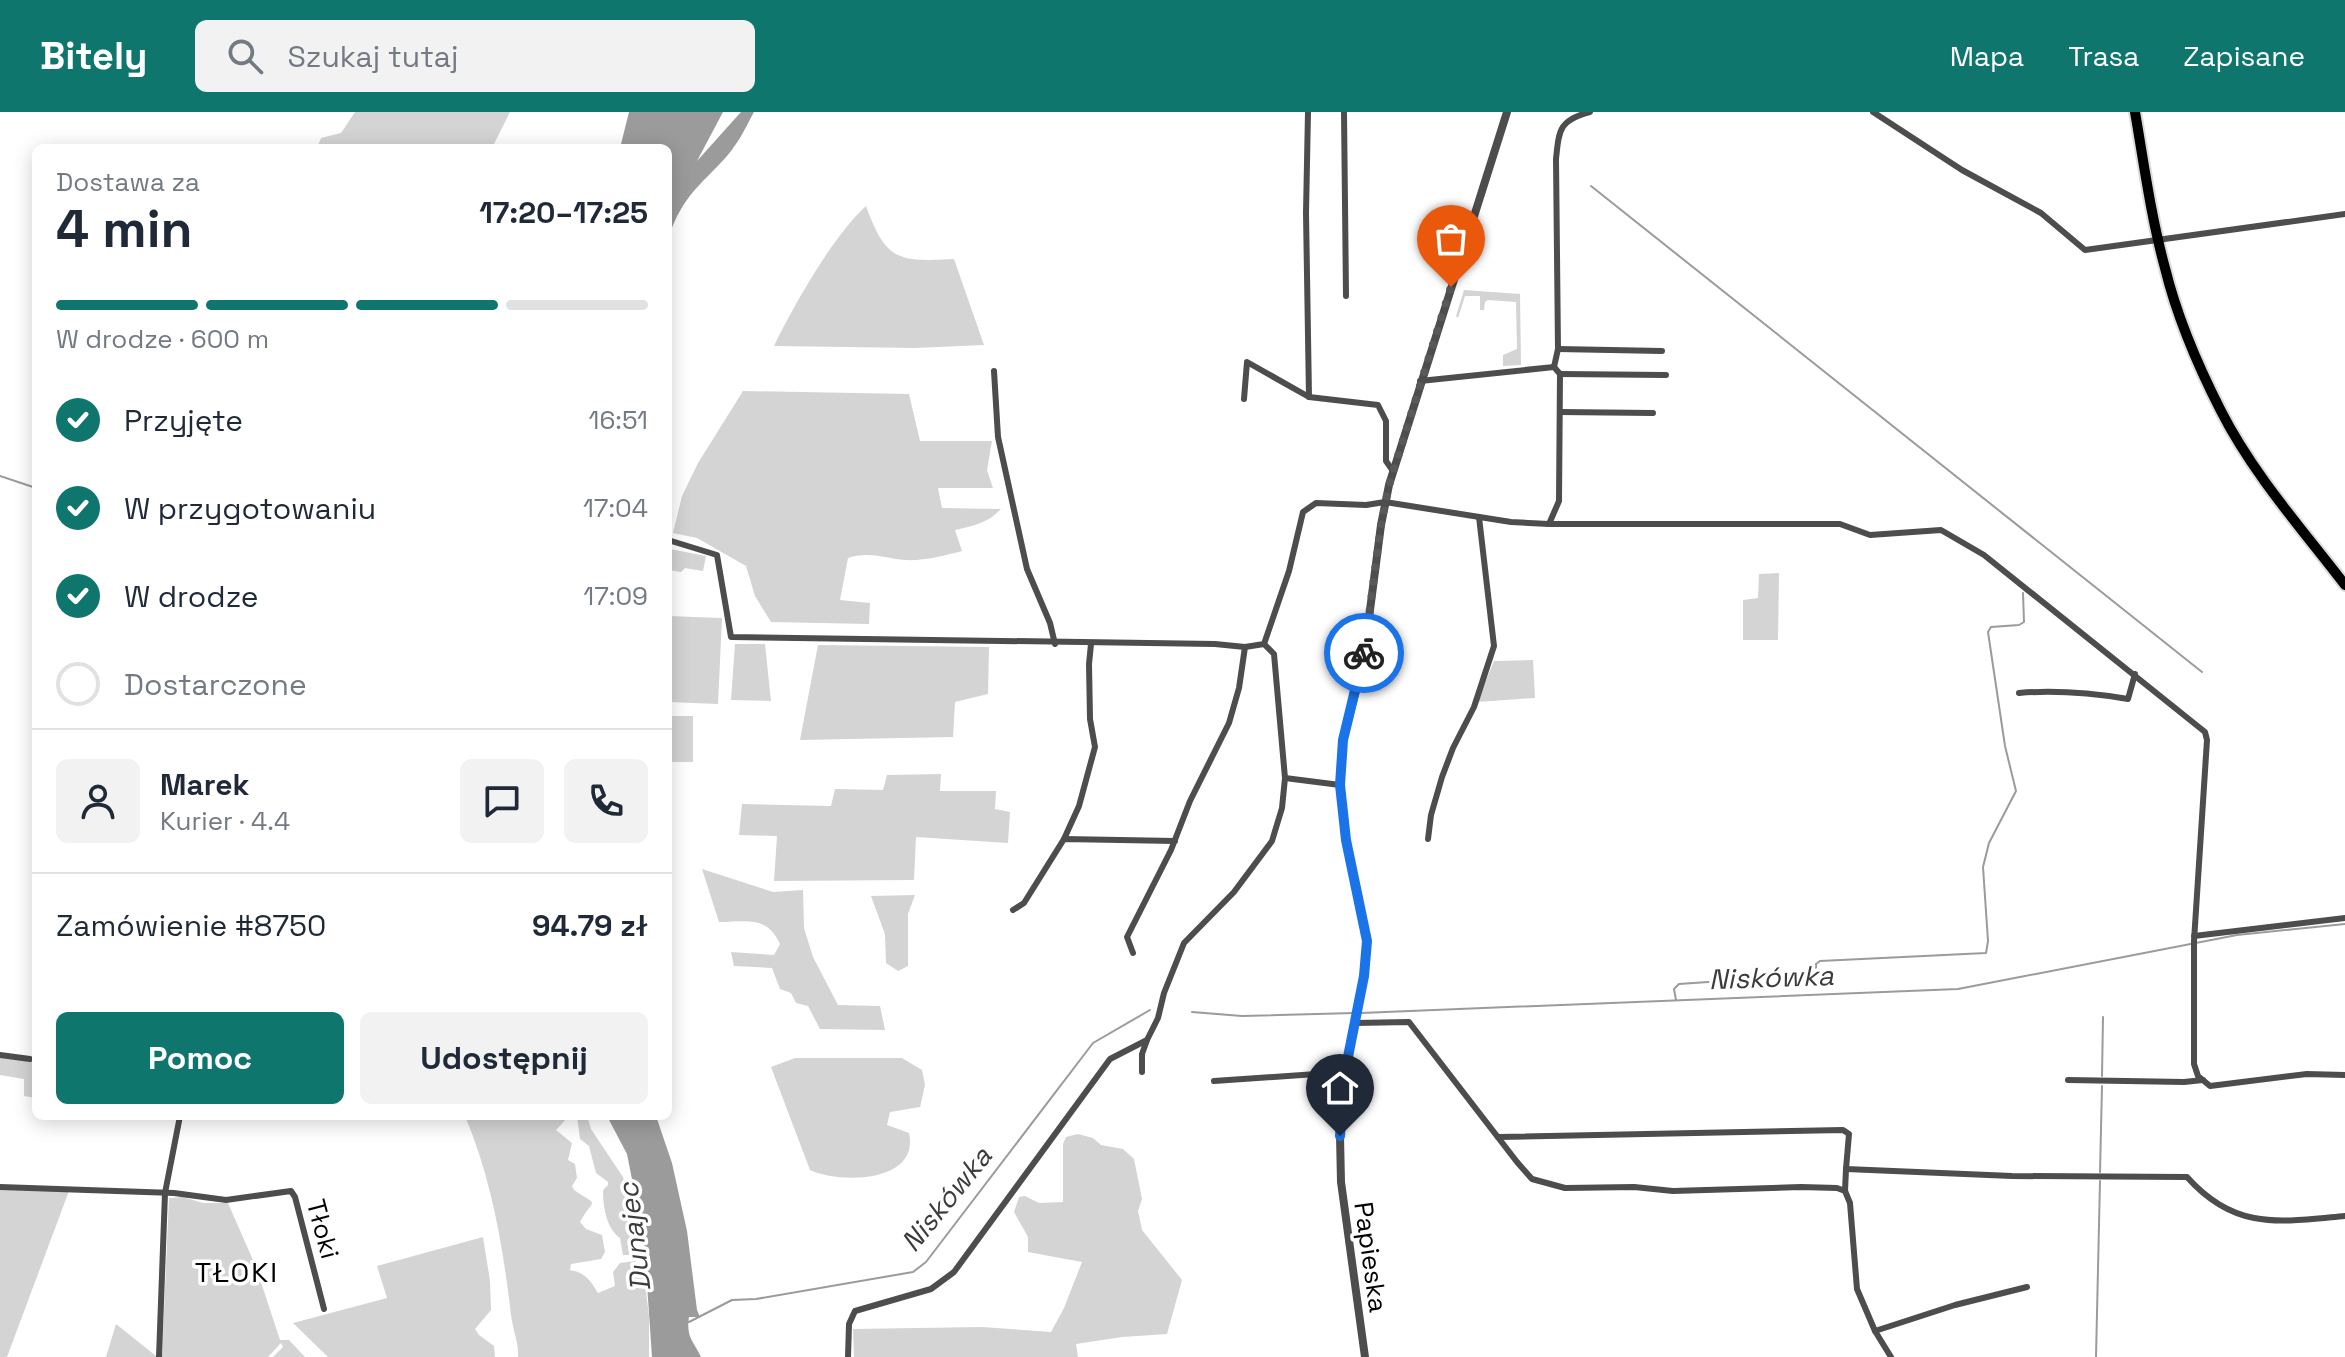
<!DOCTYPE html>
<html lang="pl">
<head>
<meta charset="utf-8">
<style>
  :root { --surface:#fff; --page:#f2f2f3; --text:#1f2937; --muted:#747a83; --line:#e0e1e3; --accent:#0f766e }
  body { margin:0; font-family:"Space Grotesk",sans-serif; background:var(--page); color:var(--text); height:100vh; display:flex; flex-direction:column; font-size:30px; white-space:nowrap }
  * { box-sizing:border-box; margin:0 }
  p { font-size:26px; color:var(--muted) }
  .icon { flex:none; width:44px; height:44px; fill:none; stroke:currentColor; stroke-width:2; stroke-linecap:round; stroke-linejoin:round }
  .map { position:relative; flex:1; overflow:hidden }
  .sheet { position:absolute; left:32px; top:32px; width:640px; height:976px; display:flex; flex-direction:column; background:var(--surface); border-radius:12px; box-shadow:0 4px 20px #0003 }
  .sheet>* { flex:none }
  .pin { position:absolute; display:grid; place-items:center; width:68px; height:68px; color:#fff; margin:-82px -34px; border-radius:50% 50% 50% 0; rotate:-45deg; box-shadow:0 0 8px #0007 }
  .pin .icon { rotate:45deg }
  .courier { position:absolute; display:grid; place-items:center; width:80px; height:80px; margin:-40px; border:6px solid #1a73e8; border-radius:50%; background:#fff; color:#222; box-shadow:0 2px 10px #0007 }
  .head em { font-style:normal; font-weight:700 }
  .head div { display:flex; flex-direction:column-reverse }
  .head { display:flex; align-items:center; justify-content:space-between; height:136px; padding:0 24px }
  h1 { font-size:52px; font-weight:700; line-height:60px }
  .bar { display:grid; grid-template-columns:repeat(4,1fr); gap:12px 8px; align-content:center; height:96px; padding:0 24px }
  .bar i { height:10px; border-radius:6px; background:var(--line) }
  .bar .current { background:var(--accent) }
  .bar p { grid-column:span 4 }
  .line { display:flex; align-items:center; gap:20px; padding:0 24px; border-top:2px solid var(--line) }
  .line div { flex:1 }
  .round { display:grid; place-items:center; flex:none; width:84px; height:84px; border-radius:12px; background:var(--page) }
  ol { padding:0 24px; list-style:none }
  li { display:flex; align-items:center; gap:24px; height:88px }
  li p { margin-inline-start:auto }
  li .icon { padding:8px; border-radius:50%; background:var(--accent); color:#fff; stroke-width:4 }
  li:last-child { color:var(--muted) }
  li i { width:44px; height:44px; border:4px solid var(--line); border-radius:50% }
  .action { display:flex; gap:16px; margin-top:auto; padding:16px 24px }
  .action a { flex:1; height:92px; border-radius:12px; background:var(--accent); color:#fff; font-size:32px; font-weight:700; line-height:92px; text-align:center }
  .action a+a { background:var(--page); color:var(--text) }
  header { display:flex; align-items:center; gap:48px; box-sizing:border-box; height:112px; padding:0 40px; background:var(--accent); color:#fff }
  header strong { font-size:38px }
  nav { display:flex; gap:44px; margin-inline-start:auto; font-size:28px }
  .search { width:560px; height:72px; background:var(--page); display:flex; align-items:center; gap:20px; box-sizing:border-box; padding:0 28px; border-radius:12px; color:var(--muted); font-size:30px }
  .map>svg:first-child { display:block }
  .green { fill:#d4d4d4 }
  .water { fill:#9b9b9b }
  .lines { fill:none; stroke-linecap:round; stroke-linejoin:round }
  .stream { stroke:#9b9b9b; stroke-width:2 }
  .primary-casing { stroke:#dbdbdb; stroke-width:14 }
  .minor { stroke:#4d4d4d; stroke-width:6 }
  .tertiary { stroke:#4d4d4d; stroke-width:8 }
  .primary { stroke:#000; stroke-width:10 }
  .done { stroke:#595959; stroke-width:8; stroke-dasharray:0 14.4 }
  .route { stroke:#1a73e8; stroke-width:10 }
  .labels { text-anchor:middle; stroke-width:7; stroke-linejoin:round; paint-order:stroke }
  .street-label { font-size:26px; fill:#000; stroke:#fff }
  .water-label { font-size:28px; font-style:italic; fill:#3c3c3c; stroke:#fff }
  .neighbourhood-label { font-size:28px; letter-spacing:2px; fill:#000; stroke:#fff }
</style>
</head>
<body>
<header>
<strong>Bitely</strong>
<div class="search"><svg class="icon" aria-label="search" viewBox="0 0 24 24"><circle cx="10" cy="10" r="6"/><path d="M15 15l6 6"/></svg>Szukaj tutaj</div>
<nav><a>Mapa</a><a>Trasa</a><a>Zapisane</a></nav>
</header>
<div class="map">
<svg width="2345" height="1245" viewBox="0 0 2345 1245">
  <rect width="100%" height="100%" fill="#fff"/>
  <g class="green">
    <path d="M355,0H510L492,36H317L321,26L341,21Z"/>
    <path d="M866,94C886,149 898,150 954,147L984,233L915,236L774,234C794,193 833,124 866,94Z"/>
    <path d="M1464,178L1520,182L1521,253L1503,254V243L1517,237L1516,190L1488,188L1485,190L1484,198H1480V184H1465L1458,206L1456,204Z"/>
    <path d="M743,279L909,282L920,329H992L987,358L993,376H938L942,396L1001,397C988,411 973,414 955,418L962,439C943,444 924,449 905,448C884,446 868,439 848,446L840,488L870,491L869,512L771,510L755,484L746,454L697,426L673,421L682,384L698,351Z"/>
    <path d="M670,437L706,444L703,459L685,456L681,460L668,458Z"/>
    <path d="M1779,461L1778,528H1743V488L1758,486L1759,462Z"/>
    <path d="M668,504L722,506L718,592L668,590Z"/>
    <path d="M735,532H765L771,589L731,588Z"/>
    <path d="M818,533L989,535L988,582L955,590L953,625L800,628Z"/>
    <path d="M1533,548L1535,586L1477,590L1494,549Z"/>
    <rect x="672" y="604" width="21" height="46"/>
    <path d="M941,662L940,679H996L995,697L1010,700L1008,731L916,725L914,768L774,769L777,724L739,723L742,692L831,694L835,677L883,678L887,663Z"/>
    <path d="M702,757L773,780L803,778L804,816L813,845L838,893L880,894L885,918L820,917L808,894L796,891L791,881L780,877L772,856L734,854L731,840L774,843L780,832C767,803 747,810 719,810Z"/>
    <path d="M915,783L908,802V854L898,859L886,851L885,822L871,784Z"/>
    <path d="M0,945L36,950V986L24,984V967L0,963Z"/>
    <path d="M795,946H902L922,958L925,973L920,995L890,1000L887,1013L909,1021C920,1071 840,1072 810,1058L771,955Z"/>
    <path d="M465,1004H569L556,1018L572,1031L568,1048L575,1052L577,1066L572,1074L574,1078C601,1096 593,1085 580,1110L586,1117L602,1123L605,1140L601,1147L571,1152L570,1158C586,1161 590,1168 598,1181L615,1174L613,1160L620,1151L636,1149L637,1154H643L649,1204V1245H518C519,1231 513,1219 511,1203C503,1135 492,1068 465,1004Z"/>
    <path d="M577,1004H587L591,1017L623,1065L633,1121L631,1131L634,1139L628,1143H623L620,1126C606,1116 603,1094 603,1078L608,1073V1070L596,1061L589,1034L580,1027Z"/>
    <path d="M1078,1022L1093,1026L1101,1033L1123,1037L1134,1047L1142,1087L1138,1099L1142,1118L1182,1168L1167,1222L1122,1225L1076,1232L1078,1245H854L853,1217L982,1215L1051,1220L1064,1196L1082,1150L1028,1140V1125L1014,1100L1019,1085L1025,1084L1039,1091L1063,1090V1032L1066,1025Z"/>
    <path d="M0,1076L69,1079L7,1245H0Z"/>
    <path d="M183,1085L203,1091H228L256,1155L280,1228H289L305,1245H273L283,1235L281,1231L268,1245H162L169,1086Z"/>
    <path d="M483,1125L490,1169L491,1198L475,1217L479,1223L494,1234L495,1245H328L293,1211L387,1186L377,1154Z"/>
    <path d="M116,1212L156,1244V1245H106Z"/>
  </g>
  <g class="water">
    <path d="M629,0H723L697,49L741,0H754C746,15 739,30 727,44C698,76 684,82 668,126V36H620Z"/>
    <path d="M607,1004H656L672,1051L687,1119L697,1198L700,1205H689C686,1226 693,1228 701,1245H652L644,1128L627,1042Z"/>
  </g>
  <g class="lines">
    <g class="stream">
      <path d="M1591,74L2202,560"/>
      <path d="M0,364L36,376"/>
      <path d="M1676,888L1674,877L1679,872L1811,863L1816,861V852L1820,849L1986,841L1988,829L1983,755L1989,731L2016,679L2005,634L1988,520L1991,515L2019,513L2024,510L2023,481"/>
      <path d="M1192,900L1242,904L1354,901"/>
      <path d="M1361,901L1958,877L2237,823L2345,812"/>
      <path d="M2102,964L2103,905"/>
      <path d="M2100,1060L2102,974"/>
      <path d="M689,1210L732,1188L756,1187L913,1160L926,1150L1093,931L1150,898"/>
      <path d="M2096,1245L2100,1069"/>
    </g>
    <defs>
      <path id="primary" d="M2135,0C2144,52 2151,105 2165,156C2177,205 2198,254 2221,299C2253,362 2302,417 2345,473"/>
    </defs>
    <use href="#primary" class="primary-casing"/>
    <g class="minor">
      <path d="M1308,0L1306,101L1309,285"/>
      <path d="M1344,0L1346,184"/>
      <path d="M1873,0L1962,58L2041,101L2085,138L2345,102"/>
      <path d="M1558,237L1662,239"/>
      <path d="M994,259L998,325L1027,457L1050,511L1055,532"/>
      <path d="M1560,262L1666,263"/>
      <path d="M1420,269L1554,255"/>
      <path d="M1244,287L1247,250L1309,285L1378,293L1386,309V349L1393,359"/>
      <path d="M1560,300L1653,301"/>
      <path d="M1549,412L1559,389L1560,262L1554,255L1558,237L1556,47C1559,18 1559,8 1590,0"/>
      <path d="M668,428L717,443L731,525L1215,532L1245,535L1264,532L1289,459L1303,400L1316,391L1366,393L1385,390L1511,410L1549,412H1840L1870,423L1941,418L1984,443L2205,620L2207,628L2194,829V952L2198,964L2210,974L2307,962L2345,963"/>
      <path d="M2019,581C2056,578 2092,581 2128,587L2135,562"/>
      <path d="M1285,666L1340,673"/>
      <path d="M1064,727L1079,694L1095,635L1090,607L1089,552L1091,532"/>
      <path d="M1428,727L1431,703L1442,665L1453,636L1474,595L1494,534L1479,405"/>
      <path d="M1013,798L1024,791L1064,727L1175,729"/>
      <path d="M2194,824L2345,806"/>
      <path d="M1133,841L1127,825L1171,738L1190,689L1229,611L1239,576L1245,535"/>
      <path d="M1355,911L1409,910L1517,1050L1532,1067L1565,1076L1634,1075L1673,1079L1801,1075L1837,1076L1845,1079L1850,1091L1857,1177L1875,1219"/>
      <path d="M0,943L30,947"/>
      <path d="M1142,960V942L1147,928"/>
      <path d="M2068,968L2184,970L2203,968"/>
      <path d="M1214,969L1345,960"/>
      <path d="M1498,1025L1843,1018L1849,1022L1846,1057L2012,1064L2187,1065C2235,1119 2280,1110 2345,1104"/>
      <path d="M0,1075L174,1081L226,1088L291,1079L295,1085L324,1197"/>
      <path d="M1845,1079L1846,1057"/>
      <path d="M159,1245L165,1081L180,1004"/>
      <path d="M848,1245L849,1212L855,1199L931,1177L954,1160L1110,947L1147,928L1158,906L1164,881L1184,831L1234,780L1272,729L1282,696L1285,666L1274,542L1264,532"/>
      <path d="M1891,1245L1875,1219L1955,1193L2027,1175"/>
    </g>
    <path class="tertiary" d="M1365,1245L1341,1070L1340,1024L1345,960L1364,864L1367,829L1346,728L1340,673L1343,628L1363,552L1381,413L1389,373L1507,0"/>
    <use href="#primary" class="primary"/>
  </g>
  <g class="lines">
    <path class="done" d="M1364,541L1381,413L1389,373L1451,175"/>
    <path class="route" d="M1340,1024L1345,960L1364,864L1367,829L1346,728L1340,673L1343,628L1364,541"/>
  </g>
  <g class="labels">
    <g class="street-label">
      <text transform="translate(323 1117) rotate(75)" y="9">Tłoki</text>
      <text transform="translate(1371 1145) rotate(82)" y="9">Papieska</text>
    </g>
    <g class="water-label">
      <text transform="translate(1771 865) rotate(-2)" y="10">Niskówka</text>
      <text transform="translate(946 1087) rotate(-51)" y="10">Niskówka</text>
      <text transform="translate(634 1125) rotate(-97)" y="10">Dunajec</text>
    </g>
    <g class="neighbourhood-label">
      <text x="237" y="1170">TŁOKI</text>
    </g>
  </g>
</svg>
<div class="pin" style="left:1451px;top:175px;background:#ea580c"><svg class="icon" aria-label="bag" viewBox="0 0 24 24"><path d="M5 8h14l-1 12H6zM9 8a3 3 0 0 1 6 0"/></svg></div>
<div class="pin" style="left:1340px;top:1024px;background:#1f2937"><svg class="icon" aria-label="home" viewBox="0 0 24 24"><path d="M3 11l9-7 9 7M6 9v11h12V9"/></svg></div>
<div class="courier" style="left:1364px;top:541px"><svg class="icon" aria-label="bike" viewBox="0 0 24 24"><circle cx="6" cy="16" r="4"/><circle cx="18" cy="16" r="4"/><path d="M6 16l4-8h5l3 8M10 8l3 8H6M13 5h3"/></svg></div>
<section class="sheet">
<div class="head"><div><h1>4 min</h1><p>Dostawa za</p></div><em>17:20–17:25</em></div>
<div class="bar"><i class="current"></i><i class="current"></i><i class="current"></i><i></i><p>W drodze · 600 m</p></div>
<ol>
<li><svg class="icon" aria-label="check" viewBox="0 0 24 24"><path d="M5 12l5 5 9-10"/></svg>Przyjęte<p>16:51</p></li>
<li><svg class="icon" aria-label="check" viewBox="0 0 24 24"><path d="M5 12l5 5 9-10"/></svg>W przygotowaniu<p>17:04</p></li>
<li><svg class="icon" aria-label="check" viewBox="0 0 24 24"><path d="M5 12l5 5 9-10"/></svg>W drodze<p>17:09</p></li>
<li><i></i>Dostarczone</li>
</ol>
<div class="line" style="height:144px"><a class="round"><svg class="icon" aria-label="person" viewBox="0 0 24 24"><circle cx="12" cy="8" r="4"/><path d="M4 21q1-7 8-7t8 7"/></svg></a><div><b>Marek</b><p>Kurier · 4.4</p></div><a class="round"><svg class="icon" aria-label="chat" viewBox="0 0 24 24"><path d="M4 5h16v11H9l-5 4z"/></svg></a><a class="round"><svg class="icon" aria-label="phone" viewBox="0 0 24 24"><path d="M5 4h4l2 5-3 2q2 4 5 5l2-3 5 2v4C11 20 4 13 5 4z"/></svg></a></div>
<div class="line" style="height:104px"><div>Zamówienie #8750</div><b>94.79 zł</b></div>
<div class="action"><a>Pomoc</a><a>Udostępnij</a></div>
</section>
</div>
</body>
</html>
